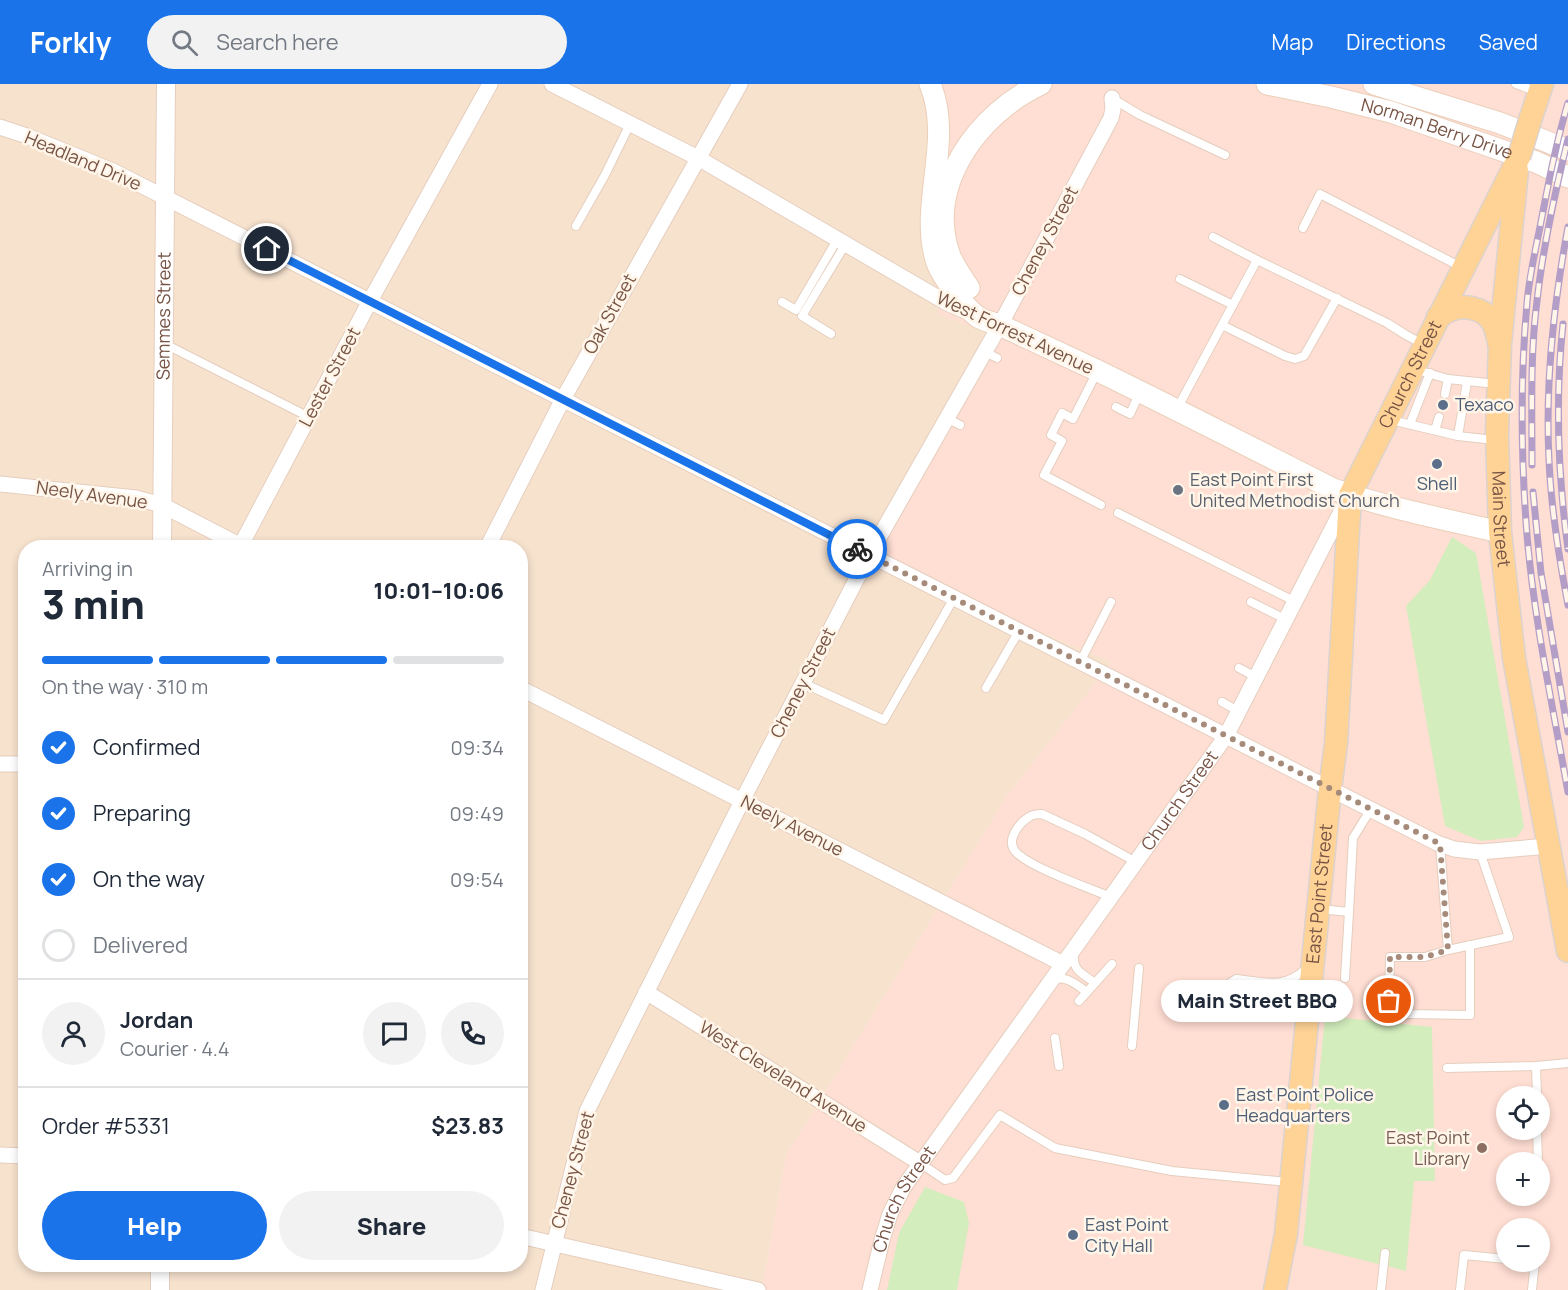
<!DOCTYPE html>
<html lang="en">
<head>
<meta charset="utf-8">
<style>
  :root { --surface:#fff; --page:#f2f2f3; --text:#1f2937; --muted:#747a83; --line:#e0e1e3; --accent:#1a73e8 }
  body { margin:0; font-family:Manrope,sans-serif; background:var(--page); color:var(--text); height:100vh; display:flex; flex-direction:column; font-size:22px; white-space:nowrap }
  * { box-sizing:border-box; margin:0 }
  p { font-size:20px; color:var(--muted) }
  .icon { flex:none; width:33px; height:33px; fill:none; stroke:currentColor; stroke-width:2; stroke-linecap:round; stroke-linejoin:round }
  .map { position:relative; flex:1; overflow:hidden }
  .drawer { position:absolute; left:18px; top:456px; width:510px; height:732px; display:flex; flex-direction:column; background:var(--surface); border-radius:24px; box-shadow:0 3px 9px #0003 }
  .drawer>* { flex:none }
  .tools { position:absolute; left:1496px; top:1002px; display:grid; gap:12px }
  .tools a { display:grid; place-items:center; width:54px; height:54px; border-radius:50%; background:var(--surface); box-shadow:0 3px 9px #0003; font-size:30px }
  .pin { position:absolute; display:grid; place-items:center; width:51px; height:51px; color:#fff; margin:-26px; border:3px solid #fff; border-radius:50%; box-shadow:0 2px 6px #0007 }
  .courier { position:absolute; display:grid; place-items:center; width:60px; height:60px; margin:-30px; border:4px solid #1a73e8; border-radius:50%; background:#fff; color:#222; box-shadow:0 2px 8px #0007 }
  .bubble { position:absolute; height:42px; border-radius:21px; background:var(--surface); box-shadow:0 3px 9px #0003; font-size:20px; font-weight:800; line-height:42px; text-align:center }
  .overview em { font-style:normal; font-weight:800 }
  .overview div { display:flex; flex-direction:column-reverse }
  .overview { display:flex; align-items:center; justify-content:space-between; height:102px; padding:0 24px }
  h1 { font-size:39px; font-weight:800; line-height:45px }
  .bar { display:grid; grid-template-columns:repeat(4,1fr); gap:9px 6px; align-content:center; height:72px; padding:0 24px }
  .bar i { height:8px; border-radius:4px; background:var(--line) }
  .bar .on { background:var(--accent) }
  .bar p { grid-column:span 4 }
  .line { display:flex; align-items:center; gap:15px; padding:0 24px; border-top:2px solid var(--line) }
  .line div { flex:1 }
  .round { display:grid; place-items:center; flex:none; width:63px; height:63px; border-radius:32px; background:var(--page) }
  ol { padding:0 24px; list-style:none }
  li { display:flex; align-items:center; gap:18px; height:66px }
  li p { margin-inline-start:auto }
  li .icon { padding:6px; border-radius:50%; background:var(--accent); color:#fff; stroke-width:4 }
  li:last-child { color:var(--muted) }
  li i { width:33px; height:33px; border:3px solid var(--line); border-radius:50% }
  .action { display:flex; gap:12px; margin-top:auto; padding:12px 24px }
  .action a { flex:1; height:69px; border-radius:36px; background:var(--accent); color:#fff; font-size:24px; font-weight:800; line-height:69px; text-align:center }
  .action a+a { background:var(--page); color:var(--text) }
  header { display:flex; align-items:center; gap:36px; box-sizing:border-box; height:84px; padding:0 30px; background:var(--accent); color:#fff }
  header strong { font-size:28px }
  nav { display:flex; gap:33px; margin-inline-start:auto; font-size:21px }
  .search { width:420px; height:54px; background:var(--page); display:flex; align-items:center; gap:15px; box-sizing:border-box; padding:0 21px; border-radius:33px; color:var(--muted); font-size:22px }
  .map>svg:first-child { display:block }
  .residential { fill:#f7e2ce; fill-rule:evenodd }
  .commercial { fill:#ffded3; fill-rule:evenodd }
  .green { fill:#d3edbd }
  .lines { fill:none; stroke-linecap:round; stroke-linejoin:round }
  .service-casing { stroke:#e5cebe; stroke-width:10 }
  .minor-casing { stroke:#e5cebe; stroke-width:17 }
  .tertiary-casing { stroke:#e5cebe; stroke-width:20 }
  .secondary-casing { stroke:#ebcfba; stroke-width:23 }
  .primary-casing { stroke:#dcd3cf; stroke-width:25 }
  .service { stroke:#fff; stroke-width:8 }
  .minor { stroke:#fff; stroke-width:15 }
  .tertiary { stroke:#fff; stroke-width:18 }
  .secondary { stroke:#fff; stroke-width:21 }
  .primary { stroke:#ffd396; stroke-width:22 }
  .rail-casing { stroke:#b39ec8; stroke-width:7 }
  .rail { stroke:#fff5e8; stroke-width:4.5; stroke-dasharray:14; stroke-linecap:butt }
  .primary-bridge-casing { stroke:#dcd3cf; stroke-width:25; stroke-linecap:butt }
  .primary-bridge { stroke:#ffd396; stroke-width:22 }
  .done { stroke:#a68b7b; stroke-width:6; stroke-dasharray:0 10.8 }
  .route { stroke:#1a73e8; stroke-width:8 }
  .service-dot { fill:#5c6f8a; stroke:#fff5e8; stroke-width:2 }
  .worship-dot { fill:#6b7280; stroke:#fff5e8; stroke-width:2 }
  .education-dot { fill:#8d6e63; stroke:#fff5e8; stroke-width:2 }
  .labels { text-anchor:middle; stroke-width:5; stroke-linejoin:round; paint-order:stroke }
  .street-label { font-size:18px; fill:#775445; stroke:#fff5e8 }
  .service-label { font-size:18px; fill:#4e5e75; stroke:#fff5e8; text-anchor:start }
  .worship-label { font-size:18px; fill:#5b616d; stroke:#fff5e8; text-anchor:start }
  .education-label { font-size:18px; fill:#785e54; stroke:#fff5e8; text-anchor:end }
</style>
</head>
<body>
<header>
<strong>Forkly</strong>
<div class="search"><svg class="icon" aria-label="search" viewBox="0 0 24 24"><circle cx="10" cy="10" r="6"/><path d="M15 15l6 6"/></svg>Search here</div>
<nav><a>Map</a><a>Directions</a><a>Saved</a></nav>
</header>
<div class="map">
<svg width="1568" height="1206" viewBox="0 0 1568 1206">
  <rect width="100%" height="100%" fill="#fef1e0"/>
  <path class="residential" d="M0,0H932L1002,253L868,475L1112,578L1007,712L786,1072L762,1206H0ZM26,464H520V1180H26Z"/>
  <path class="commercial" d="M932,0H1568V1206H762L786,1072L1007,712L1112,578L868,475L1002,254L938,230ZM1506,1012H1539V1046H1506ZM1506,1078H1539V1112H1506ZM1506,1144H1539V1178H1506Z"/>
  <g class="green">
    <path d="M1452,453L1476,469L1524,743L1517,753L1481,757L1445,742L1406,522L1430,496Z"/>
    <path d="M1325,932L1432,943L1435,1097H1414L1406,1187L1303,1161Z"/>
    <path d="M925,1103L964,1118L969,1139L957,1206H887L899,1149Z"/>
  </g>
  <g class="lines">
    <defs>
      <g id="service">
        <path d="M1516,0L1538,8"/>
        <path d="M1113,15L1140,31L1225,71"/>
        <path d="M576,142L605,91L630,40"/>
        <path d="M1303,144L1320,110L1461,183"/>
        <path d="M1213,153L1257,176"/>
        <path d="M1180,195L1233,221"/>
        <path d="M782,218L796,226L837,156"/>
        <path d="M1222,241L1285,272L1295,275L1304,272L1337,214"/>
        <path d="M831,250L802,232L845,161"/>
        <path d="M165,260L309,333"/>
        <path d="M985,268L997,274"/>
        <path d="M1417,286L1448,295L1496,300"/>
        <path d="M1097,288L1073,335L1062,329L1051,351L1062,357L1044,391L1101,421"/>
        <path d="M1445,310L1448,295"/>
        <path d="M1116,323L1130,330L1139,310"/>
        <path d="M1178,323L1257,176L1387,239L1406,251L1423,260"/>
        <path d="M947,334L960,341"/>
        <path d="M1391,336L1458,352L1494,356"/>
        <path d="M1410,340L1430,289"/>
        <path d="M1435,346L1439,333"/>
        <path d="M1458,352L1467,298"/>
        <path d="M1118,429L1294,517"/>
        <path d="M1251,518L1285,535"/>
        <path d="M1080,578L1111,518"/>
        <path d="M1239,584L1256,593"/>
        <path d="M803,599L884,636L954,514"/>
        <path d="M986,604L1019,547"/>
        <path d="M1222,618L1238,627"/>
        <path d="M1440,760L1448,866L1509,853L1480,768"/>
        <path d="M1111,813C1089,804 1028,783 1015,767C1006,756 1019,739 1029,733C1033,730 1038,730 1042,730L1085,750L1136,778"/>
        <path d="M1320,825L1349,828L1353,754L1371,725"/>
        <path d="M1448,866L1425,873H1390L1389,917L1396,925L1407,930L1470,931V861"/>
        <path d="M1074,869C1072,887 1082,889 1095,899"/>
        <path d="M1345,894L1349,828"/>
        <path d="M1052,896C1067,891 1075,900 1087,908"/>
        <path d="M1079,917L1112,880"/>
        <path d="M1302,933C1292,913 1273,908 1252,906C1243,905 1236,905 1230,899L1236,895C1265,898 1284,906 1307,884"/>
        <path d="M1055,954L1059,982"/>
        <path d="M1132,962L1139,884"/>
        <path d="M1536,982L1537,1012"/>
        <path d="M1447,984L1536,982L1568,979"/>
        <path d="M1537,1046L1538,1078"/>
        <path d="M920,1079L945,1096L953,1094L1000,1031L1055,1064L1172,1087L1289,1098"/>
        <path d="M1381,1206L1385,1169"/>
        <path d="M1460,1206L1464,1171L1506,1175"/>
        <path d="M1532,1206L1535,1178"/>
      </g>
      <g id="minor">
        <path d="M552,0L698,74L947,219L970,229"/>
        <path d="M0,43L27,52L113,87L1437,759L1454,765L1480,768L1548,762"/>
        <path d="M0,400L136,414L162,421L245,464"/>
        <path d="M241,461L370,217L490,0"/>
        <path d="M487,464L563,315L740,0"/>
        <path d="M520,604L1063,880"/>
        <path d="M0,680H26"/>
        <path d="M646,908L920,1079"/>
        <path d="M0,1071L26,1072"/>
        <path d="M520,1152L758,1206"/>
        <path d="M543,1206L587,1027L742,717L869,471L1000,241L1111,34L1113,25L1112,14"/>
        <path id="s1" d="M870,1206L882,1156L890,1130L903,1104L1226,652L1347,416"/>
      </g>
      <g id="tertiary">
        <path id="s2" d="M162,464L166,0"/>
        <path d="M160,1206V1180"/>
      </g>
      <g id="secondary">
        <path d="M930,0C954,58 918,122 937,179C942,193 966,225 978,233C986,238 996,239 1004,243C1034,257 1064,271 1094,285C1174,324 1254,365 1333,405C1387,424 1444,435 1500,448"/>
        <path id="s3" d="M1267,0L1331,13L1391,28L1536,78L1568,93"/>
        <path d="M1374,0L1500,39L1568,66"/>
        <path d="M969,204C962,193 955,184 950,172C924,101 979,29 1041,0"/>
      </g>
      <g id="primary">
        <path d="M1531,33L1542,0"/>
        <path id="s4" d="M1517,86L1500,260L1497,349L1500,448L1514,574L1568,867"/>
        <path d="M1438,233C1442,231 1446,228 1450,226C1463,220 1483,224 1491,236C1496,242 1497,251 1499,259"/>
        <path id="s5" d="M1275,1206L1286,1150L1330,705L1336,660L1350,411L1519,73"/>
      </g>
    </defs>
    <use href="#service" class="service-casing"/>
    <use href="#minor" class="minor-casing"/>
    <use href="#tertiary" class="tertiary-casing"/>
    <use href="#secondary" class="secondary-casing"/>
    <use href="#primary" class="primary-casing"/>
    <use href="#service" class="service"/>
    <use href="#minor" class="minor"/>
    <use href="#tertiary" class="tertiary"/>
    <use href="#secondary" class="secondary"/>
    <use href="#primary" class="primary"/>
    <defs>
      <g id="rail">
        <path d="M1568,19C1556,59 1548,101 1540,143C1535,168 1529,194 1527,219C1520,296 1521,374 1527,451C1534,536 1553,624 1568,708"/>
        <path d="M1568,143C1554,218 1545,298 1549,376C1551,424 1559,474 1568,521"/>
        <path d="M1563,240C1555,315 1558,391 1568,465"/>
        <path d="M1532,381C1532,327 1530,271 1537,217C1543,162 1555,108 1568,55"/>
        <path d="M1533,408L1541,489L1568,648"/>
      </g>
    </defs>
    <use href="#rail" class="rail-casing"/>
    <use href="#rail" class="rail"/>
    <defs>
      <path id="primary-bridge" d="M1519,73L1531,33"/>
    </defs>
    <use href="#primary-bridge" class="primary-bridge-casing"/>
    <use href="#primary-bridge" class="primary-bridge"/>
  </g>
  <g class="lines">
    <path class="done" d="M857,465L1440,760L1448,866L1425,873H1390L1389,917"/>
    <path class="route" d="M267,165L857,465"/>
  </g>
  <g class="service-dot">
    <circle cx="1443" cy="321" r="6"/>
    <circle cx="1437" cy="380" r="6"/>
    <circle cx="1224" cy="1021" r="6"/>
    <circle cx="1073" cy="1151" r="6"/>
  </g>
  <circle class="worship-dot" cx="1178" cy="406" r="6"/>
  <circle class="education-dot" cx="1482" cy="1064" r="6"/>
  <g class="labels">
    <g class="street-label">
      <text dy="6" stroke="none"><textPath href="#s3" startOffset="176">Norman Berry Drive</textPath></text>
      <text transform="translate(83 77) rotate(23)" y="6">Headland Drive</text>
      <text transform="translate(1045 157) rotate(-62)" y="6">Cheney Street</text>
      <text transform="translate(610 230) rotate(-61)" y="6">Oak Street</text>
      <text dy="6" stroke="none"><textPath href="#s2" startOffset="232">Semmes Street</textPath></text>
      <text transform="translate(1015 249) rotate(25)" y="6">West Forrest Avenue</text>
      <text dy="6" stroke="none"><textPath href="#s5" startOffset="934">Church Street</textPath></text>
      <text transform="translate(330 293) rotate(-62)" y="6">Lester Street</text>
      <text transform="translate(92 411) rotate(8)" y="6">Neely Avenue</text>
      <text dy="6" stroke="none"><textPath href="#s4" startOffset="350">Main Street</textPath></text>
      <text transform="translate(803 599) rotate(-63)" y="6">Cheney Street</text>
      <text dy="6" stroke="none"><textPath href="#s1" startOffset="584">Church Street</textPath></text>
      <text transform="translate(792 742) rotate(27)" y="6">Neely Avenue</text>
      <text dy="6" stroke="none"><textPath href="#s5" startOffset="399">East Point Street</textPath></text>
      <text transform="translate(783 993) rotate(32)" y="6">West Cleveland Avenue</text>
      <text transform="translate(573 1086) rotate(-75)" y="6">Cheney Street</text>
      <text dy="6" stroke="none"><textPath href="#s1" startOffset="98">Church Street</textPath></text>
    </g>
    <g class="service-label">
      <text x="1455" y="327">Texaco</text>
      <text x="1437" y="406" text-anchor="middle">Shell</text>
      <text x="1236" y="1017">East Point Police<tspan x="1236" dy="21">Headquarters</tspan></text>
      <text x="1085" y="1147">East Point<tspan x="1085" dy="21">City Hall</tspan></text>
    </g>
    <g class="worship-label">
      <text x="1190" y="402">East Point First<tspan x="1190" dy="21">United Methodist Church</tspan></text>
    </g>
    <g class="education-label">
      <text x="1470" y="1060">East Point<tspan x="1470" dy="21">Library</tspan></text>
    </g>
  </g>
</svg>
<div class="tools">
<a><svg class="icon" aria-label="locate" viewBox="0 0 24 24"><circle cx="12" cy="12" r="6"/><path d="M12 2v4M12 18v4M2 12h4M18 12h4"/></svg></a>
<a>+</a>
<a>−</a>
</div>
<div class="pin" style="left:1389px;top:917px;background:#ea580c"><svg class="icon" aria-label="bag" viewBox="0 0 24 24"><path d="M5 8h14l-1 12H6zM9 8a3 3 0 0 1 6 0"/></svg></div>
<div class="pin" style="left:267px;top:165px;background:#1f2937"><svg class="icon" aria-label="home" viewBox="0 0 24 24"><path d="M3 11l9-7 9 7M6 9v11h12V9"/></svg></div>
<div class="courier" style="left:857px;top:465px"><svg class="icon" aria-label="bike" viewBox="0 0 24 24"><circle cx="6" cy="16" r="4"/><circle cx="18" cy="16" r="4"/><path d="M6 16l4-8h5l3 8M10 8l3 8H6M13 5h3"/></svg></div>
<div class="bubble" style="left:1161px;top:896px;width:192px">Main Street BBQ</div>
<section class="drawer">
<div class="overview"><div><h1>3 min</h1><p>Arriving in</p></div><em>10:01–10:06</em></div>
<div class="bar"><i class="on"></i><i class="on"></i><i class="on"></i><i></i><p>On the way · 310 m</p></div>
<ol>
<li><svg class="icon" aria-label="check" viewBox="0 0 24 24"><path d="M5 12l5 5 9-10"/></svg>Confirmed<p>09:34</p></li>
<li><svg class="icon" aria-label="check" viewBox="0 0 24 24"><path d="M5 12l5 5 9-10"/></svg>Preparing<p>09:49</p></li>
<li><svg class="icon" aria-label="check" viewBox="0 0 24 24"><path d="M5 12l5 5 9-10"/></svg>On the way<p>09:54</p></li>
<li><i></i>Delivered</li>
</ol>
<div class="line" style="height:108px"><a class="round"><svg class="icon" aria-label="person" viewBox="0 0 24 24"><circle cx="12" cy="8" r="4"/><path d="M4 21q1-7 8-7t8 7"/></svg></a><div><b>Jordan</b><p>Courier · 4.4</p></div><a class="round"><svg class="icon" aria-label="chat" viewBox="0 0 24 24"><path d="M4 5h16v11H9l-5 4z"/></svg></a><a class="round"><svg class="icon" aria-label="phone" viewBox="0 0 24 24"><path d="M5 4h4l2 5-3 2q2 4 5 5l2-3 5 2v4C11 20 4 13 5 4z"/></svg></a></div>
<div class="line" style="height:78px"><div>Order #5331</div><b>$23.83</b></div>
<div class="action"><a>Help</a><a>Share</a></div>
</section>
</div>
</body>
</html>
